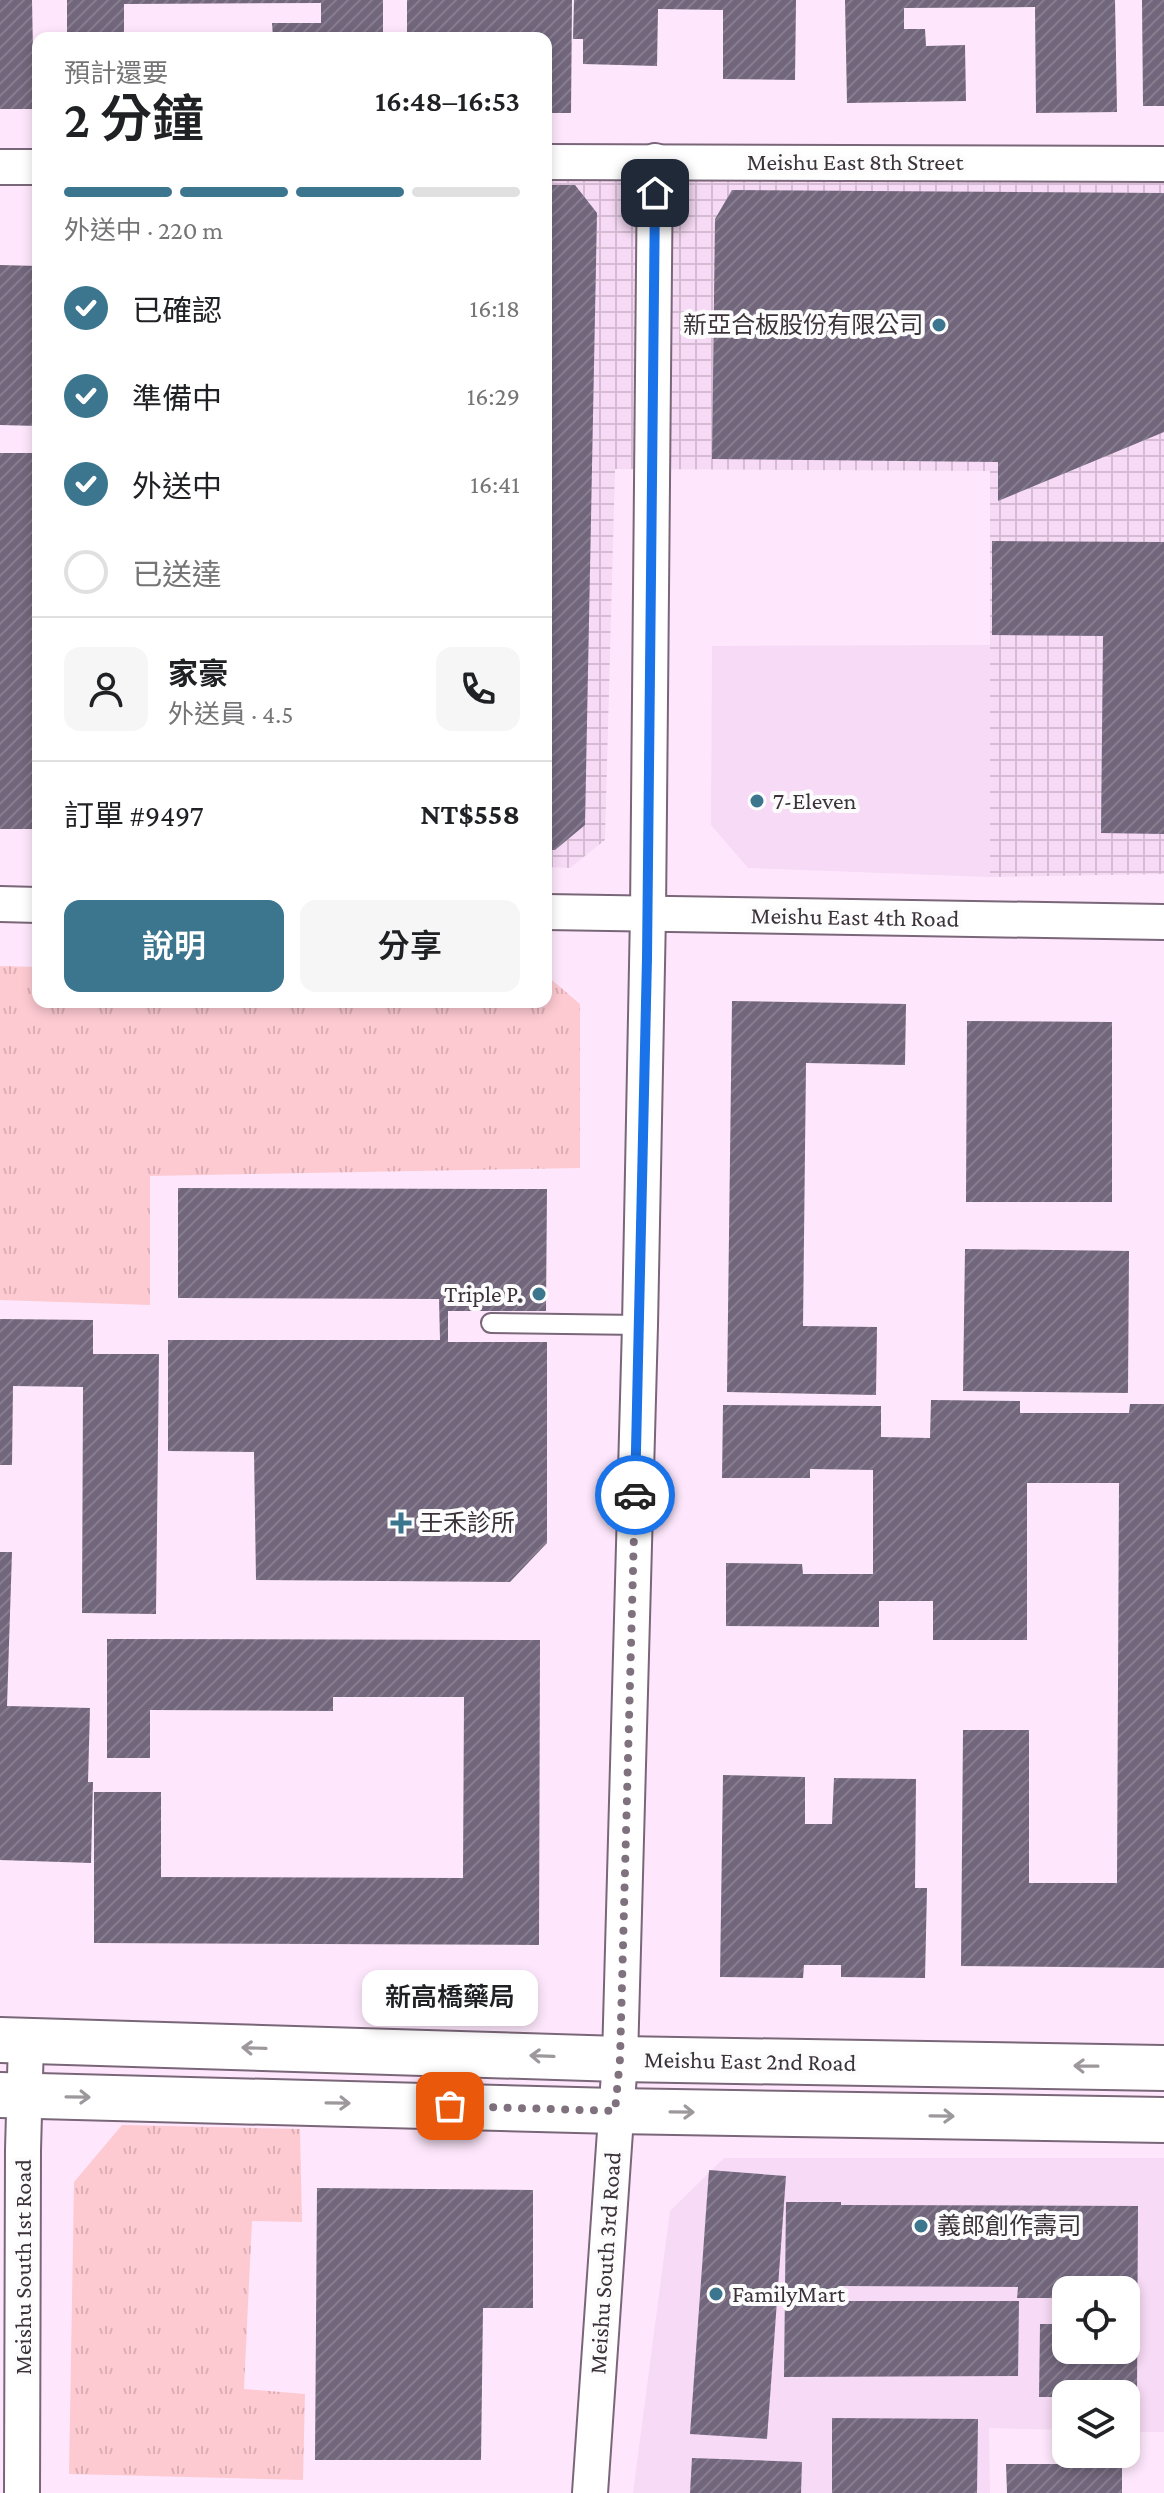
<!DOCTYPE html>
<html lang="zh-TW">
<head>
<meta charset="utf-8">
<style>
  :root { --surface:#fff; --page:#f6f6f6; --text:#202124; --muted:#757577; --line:#e0e0e0; --accent:#3c758e }
  body { margin:0; font-family:"Crimson Pro","Noto Sans TC",serif; background:var(--page); color:var(--text); height:100vh; display:flex; flex-direction:column; font-size:30px; white-space:nowrap }
  * { box-sizing:border-box; margin:0 }
  p { font-size:26px; color:var(--muted) }
  .icon { flex:none; width:44px; height:44px; fill:none; stroke:currentColor; stroke-width:2; stroke-linecap:round; stroke-linejoin:round }
  .map { position:relative; flex:1; overflow:hidden }
  .panel { position:absolute; left:32px; top:32px; width:520px; height:976px; display:flex; flex-direction:column; background:var(--surface); border-radius:16px; box-shadow:0 4px 12px #0003 }
  .panel>* { flex:none }
  .fabs { position:absolute; left:1052px; top:2276px; display:grid; gap:16px }
  .fabs a { display:grid; place-items:center; width:88px; height:88px; border-radius:16px; background:var(--surface); box-shadow:0 4px 12px #0003; font-size:40px }
  .pin { position:absolute; display:grid; place-items:center; width:68px; height:68px; color:#fff; margin:-34px; border-radius:16px; box-shadow:0 4px 12px #0006 }
  .courier { position:absolute; display:grid; place-items:center; width:80px; height:80px; margin:-40px; border:6px solid #1a73e8; border-radius:50%; background:#fff; color:#222; box-shadow:0 2px 10px #0007 }
  .bubble { position:absolute; height:56px; border-radius:16px; background:var(--surface); box-shadow:0 4px 12px #0003; font-size:26px; font-weight:600; line-height:56px; text-align:center }
  .summary em { font-style:normal; font-weight:600 }
  .summary div { display:flex; flex-direction:column-reverse }
  .summary { display:flex; align-items:center; justify-content:space-between; height:136px; padding:0 32px }
  h1 { font-size:52px; font-weight:600; line-height:60px }
  .bar { display:grid; grid-template-columns:repeat(4,1fr); gap:12px 8px; align-content:center; height:96px; padding:0 32px }
  .bar i { height:10px; border-radius:6px; background:var(--line) }
  .bar .active { background:var(--accent) }
  .bar p { grid-column:span 4 }
  .line { display:flex; align-items:center; gap:20px; padding:0 32px; border-top:2px solid var(--line) }
  .line div { flex:1 }
  .round { display:grid; place-items:center; flex:none; width:84px; height:84px; border-radius:16px; background:var(--page) }
  ol { padding:0 32px; list-style:none }
  li { display:flex; align-items:center; gap:24px; height:88px }
  li p { margin-inline-start:auto }
  li .icon { padding:8px; border-radius:50%; background:var(--accent); color:#fff; stroke-width:4 }
  li:last-child { color:var(--muted) }
  li i { width:44px; height:44px; border:4px solid var(--line); border-radius:50% }
  .cta { display:flex; gap:16px; margin-top:auto; padding:16px 32px }
  .cta a { flex:1; height:92px; border-radius:16px; background:var(--accent); color:#fff; font-size:32px; font-weight:600; line-height:92px; text-align:center }
  .cta a+a { background:var(--page); color:var(--text) }
  .map>svg:first-child { display:block }
  .built { fill:#f7daf5; fill-rule:evenodd }
  .industrial { fill:url(#industrial-grid) }
  .grass { fill:url(#grass-tufts) }
  .building { fill:url(#building-hatch) }
  .lines { fill:none; stroke-linecap:round; stroke-linejoin:round }
  .lane-casing { stroke:#796678; stroke-width:22 }
  .street-casing { stroke:#796678; stroke-width:38 }
  .secondary-casing { stroke:#796678; stroke-width:48 }
  .lane { stroke:#fff; stroke-width:18 }
  .street { stroke:#fff; stroke-width:34 }
  .secondary { stroke:#fff; stroke-width:44 }
  .oneway { stroke:#9d989c }
  .done { stroke:#7f717e; stroke-width:8; stroke-dasharray:0 14.4 }
  .route { stroke:#1a73e8; stroke-width:10 }
  .poi-dot { fill:#3c758e; stroke:#fcfcfc; stroke-width:3 }
  .labels { text-anchor:middle; stroke-width:8; stroke-linejoin:round; paint-order:stroke }
  .street-label { font-size:24px; fill:#3b323a; stroke:#fcfcfc }
  .poi-label { font-size:24px; fill:#3b323a; stroke:#fcfcfc; text-anchor:start }
</style>
</head>
<body>
<div class="map">
<svg width="1164" height="2493" viewBox="0 0 1164 2493">
  <defs>
    <pattern id="industrial-grid" width="8" height="8" patternUnits="userSpaceOnUse" patternTransform="scale(2)"><rect width="8" height="8" fill="#f7daf5"/><path d="M0 4h8M4 0v8" fill="none" stroke="#d5bcd3"/></pattern>
    <pattern id="grass-tufts" width="24" height="20" patternUnits="userSpaceOnUse" patternTransform="scale(2)"><rect width="24" height="20" fill="#fecad2"/><path d="M3 7l-1-3M5 7V3M7 7l1-3M15 17l-1-3M17 17v-4M19 17l1-3" fill="none" stroke="#dbaeb5"/></pattern>
    <pattern id="building-hatch" width="6" height="6" patternUnits="userSpaceOnUse" patternTransform="scale(2)"><rect width="6" height="6" fill="#72667c"/><path d="M-1 1l2-2M0 6l6-6M5 7l2-2" fill="none" stroke="#867d8e"/></pattern>
  </defs>
  <rect width="100%" height="100%" fill="#fee7fc"/>
  <g class="built">
    <path d="M990,645V877L748,868L711,825L712,646Z"/>
    <path d="M724,2158H1164V2432H1126V2394H1066V2430L989,2428L990,2493H633L670,2211ZM1066,2290H1126V2350H1066Z"/>
  </g>
  <path class="industrial" d="M546,179L1164,183V874L990,877V471L615,469L605,840L570,868L546,867Z"/>
  <g class="grass">
    <path d="M0,966L38,967V1002H546V975L580,1004V1168L150,1176V1305L0,1300Z"/>
    <path d="M122,2125L300,2129L302,2222L252,2221L244,2389L305,2394L303,2480L69,2474L74,2182Z"/>
  </g>
  <g class="building">
    <path d="M0,0H32L34,109H0Z"/>
    <path d="M67,0H383V38H273L272,23H321V3L124,4V38H67Z"/>
    <path d="M407,0H572L571,113H546V38H407Z"/>
    <path d="M574,0H796L795,80L723,79V10L658,9L657,66L583,64V39H573Z"/>
    <path d="M845,0H1115L1117,112L1036,113L1035,7L904,8V29H925L926,46L965,45L966,101L847,103Z"/>
    <path d="M1142,0H1164V106H1143Z"/>
    <path d="M546,185H575L597,213L585,825L555,850H546Z"/>
    <path d="M732,190L1164,193V432L998,501V462L712,459L715,219Z"/>
    <path d="M0,265L38,266V426L0,425Z"/>
    <rect x="0" y="453" width="38" height="376"/>
    <path d="M992,541L1164,542V834L1101,833L1103,636L992,635Z"/>
    <path d="M732,1001L906,1004L905,1065L806,1063L803,1326L877,1327L876,1395L727,1392Z"/>
    <path d="M967,1021L1112,1022V1202H966Z"/>
    <path d="M178,1188L547,1189L546,1311H448V1342H547V1543L510,1582L256,1580L254,1452L168,1451V1340H440L439,1299L178,1298Z"/>
    <path d="M965,1249L1129,1251L1128,1393L963,1391Z"/>
    <path d="M0,1319L93,1320V1354H159L156,1614L82,1613L83,1387L13,1386L12,1465H0Z"/>
    <path d="M931,1400L1020,1401V1413H1129L1130,1404H1164V1968L961,1966L963,1730H1029V1883H1117L1119,1483H1027V1640H933V1601H879V1627L726,1626V1563L802,1564L803,1574H873V1470L810,1469V1478H722L723,1405L881,1406V1437L930,1438Z"/>
    <path d="M0,1552H12L7,1706L90,1708L88,1782H93L91,1863L0,1860Z"/>
    <path d="M107,1639L540,1640L539,1945L94,1943V1792H161V1877L463,1878L464,1697H333V1711L150,1710V1758H107Z"/>
    <path d="M723,1775L805,1777V1824H832L834,1778L916,1779L915,1888H927L925,1978L841,1977V1965H804L803,1978L720,1977Z"/>
    <path d="M709,2170L786,2176L767,2439L690,2434Z"/>
    <path d="M317,2188L533,2190V2308H483L481,2460H315Z"/>
    <path d="M786,2202H841V2205L1138,2206L1137,2398H1126V2394H1066V2397H1039L1040,2324H1066V2350H1126V2290H1066V2298H1017L1018,2287L841,2286L839,2301H1019L1018,2376L784,2377Z"/>
    <path d="M832,2418L978,2419L977,2493H832Z"/>
    <path d="M692,2458L802,2462L801,2493H690Z"/>
    <path d="M1006,2464H1122V2493H1007Z"/>
  </g>
  <g class="lines">
    <defs>
      <path id="lane" d="M491,1323L640,1325"/>
      <g id="street">
        <path d="M546,162L1164,164"/>
        <path d="M0,167H38"/>
        <path d="M0,904L38,905"/>
        <path d="M546,912L1164,922"/>
        <path d="M22,2493L23,2150L26,2041"/>
        <path d="M590,2493L620,2059L640,1325L648,914L655,161"/>
      </g>
      <g id="secondary">
        <path d="M0,2040L620,2059L1164,2068"/>
        <path d="M0,2095L615,2111L1164,2120"/>
      </g>
    </defs>
    <use href="#lane" class="lane-casing"/>
    <use href="#street" class="street-casing"/>
    <use href="#secondary" class="secondary-casing"/>
    <use href="#lane" class="lane"/>
    <use href="#street" class="street"/>
    <use href="#secondary" class="secondary"/>
  </g>
  <defs><path id="oneway-shaft" d="M-6 0H5M1.5-3L5.5 0L1.5 3" fill="none" stroke-width="1.6" stroke-linecap="round" stroke-linejoin="round" transform="scale(2)"/></defs>
  <g class="oneway">
    <use href="#oneway-shaft" transform="translate(254 2048) rotate(-178)"/>
    <use href="#oneway-shaft" transform="translate(542 2056) rotate(-178)"/>
    <use href="#oneway-shaft" transform="translate(1086 2066) rotate(-179)"/>
    <use href="#oneway-shaft" transform="translate(78 2097) rotate(1)"/>
    <use href="#oneway-shaft" transform="translate(338 2103) rotate(1)"/>
    <use href="#oneway-shaft" transform="translate(682 2112) rotate(1)"/>
    <use href="#oneway-shaft" transform="translate(942 2116) rotate(1)"/>
  </g>
  <g class="lines">
    <path class="done" d="M450,2106L615,2111L620,2059L635,1495"/>
    <path class="route" d="M635,1495L647,958L655,193"/>
  </g>
  <g class="poi-dot">
    <circle cx="939" cy="325" r="8"/>
    <circle cx="757" cy="801" r="8"/>
    <circle cx="539" cy="1294" r="8"/>
    <path d="M397 1511h8v8h8v8h-8v8h-8v-8h-8v-8h8z"/>
    <circle cx="921" cy="2226" r="8"/>
    <circle cx="716" cy="2294" r="8"/>
  </g>
  <g class="labels">
    <g class="street-label">
      <text x="855" y="170">Meishu East 8th Street</text>
      <text transform="translate(855 917) rotate(1)" y="8">Meishu East 4th Road</text>
      <text transform="translate(750 2061) rotate(1)" y="8">Meishu East 2nd Road</text>
      <text transform="translate(605 2263) rotate(-86)" y="8">Meishu South 3rd Road</text>
      <text transform="translate(23 2267) rotate(-90)" y="8">Meishu South 1st Road</text>
    </g>
    <g class="poi-label">
      <text x="923" y="333" text-anchor="end">新亞合板股份有限公司</text>
      <text x="773" y="809">7-Eleven</text>
      <text x="523" y="1302" text-anchor="end">Triple P.</text>
      <text x="419" y="1531">壬禾診所</text>
      <text x="937" y="2234">義郎創作壽司</text>
      <text x="732" y="2302">FamilyMart</text>
    </g>
  </g>
</svg>
<div class="fabs">
<a><svg class="icon" aria-label="locate" viewBox="0 0 24 24"><circle cx="12" cy="12" r="6"/><path d="M12 2v4M12 18v4M2 12h4M18 12h4"/></svg></a>
<a><svg class="icon" aria-label="layers" viewBox="0 0 24 24"><path d="M12 4l9 5-9 5-9-5zM3 14l9 5 9-5"/></svg></a>
</div>
<div class="pin" style="left:450px;top:2106px;background:#ea580c"><svg class="icon" aria-label="bag" viewBox="0 0 24 24"><path d="M5 8h14l-1 12H6zM9 8a3 3 0 0 1 6 0"/></svg></div>
<div class="pin" style="left:655px;top:193px;background:#1f2937"><svg class="icon" aria-label="home" viewBox="0 0 24 24"><path d="M3 11l9-7 9 7M6 9v11h12V9"/></svg></div>
<div class="courier" style="left:635px;top:1495px"><svg class="icon" aria-label="car" viewBox="0 0 24 24"><path d="M5 17H2v-5l4-1 3-4h7l3 4 3 1v5h-3M9 17h6M6 11h13"/><circle cx="7" cy="17" r="2"/><circle cx="17" cy="17" r="2"/></svg></div>
<div class="bubble" style="left:362px;top:1970px;width:176px">新高橋藥局</div>
<section class="panel">
<div class="summary"><div><h1>2 分鐘</h1><p>預計還要</p></div><em>16:48–16:53</em></div>
<div class="bar"><i class="active"></i><i class="active"></i><i class="active"></i><i></i><p>外送中 · 220 m</p></div>
<ol>
<li><svg class="icon" aria-label="check" viewBox="0 0 24 24"><path d="M5 12l5 5 9-10"/></svg>已確認<p>16:18</p></li>
<li><svg class="icon" aria-label="check" viewBox="0 0 24 24"><path d="M5 12l5 5 9-10"/></svg>準備中<p>16:29</p></li>
<li><svg class="icon" aria-label="check" viewBox="0 0 24 24"><path d="M5 12l5 5 9-10"/></svg>外送中<p>16:41</p></li>
<li><i></i>已送達</li>
</ol>
<div class="line" style="height:144px"><a class="round"><svg class="icon" aria-label="person" viewBox="0 0 24 24"><circle cx="12" cy="8" r="4"/><path d="M4 21q1-7 8-7t8 7"/></svg></a><div><b>家豪</b><p>外送員 · 4.5</p></div><a class="round"><svg class="icon" aria-label="phone" viewBox="0 0 24 24"><path d="M5 4h4l2 5-3 2q2 4 5 5l2-3 5 2v4C11 20 4 13 5 4z"/></svg></a></div>
<div class="line" style="height:104px"><div>訂單 #9497</div><b>NT$558</b></div>
<div class="cta"><a>說明</a><a>分享</a></div>
</section>
</div>
</body>
</html>
